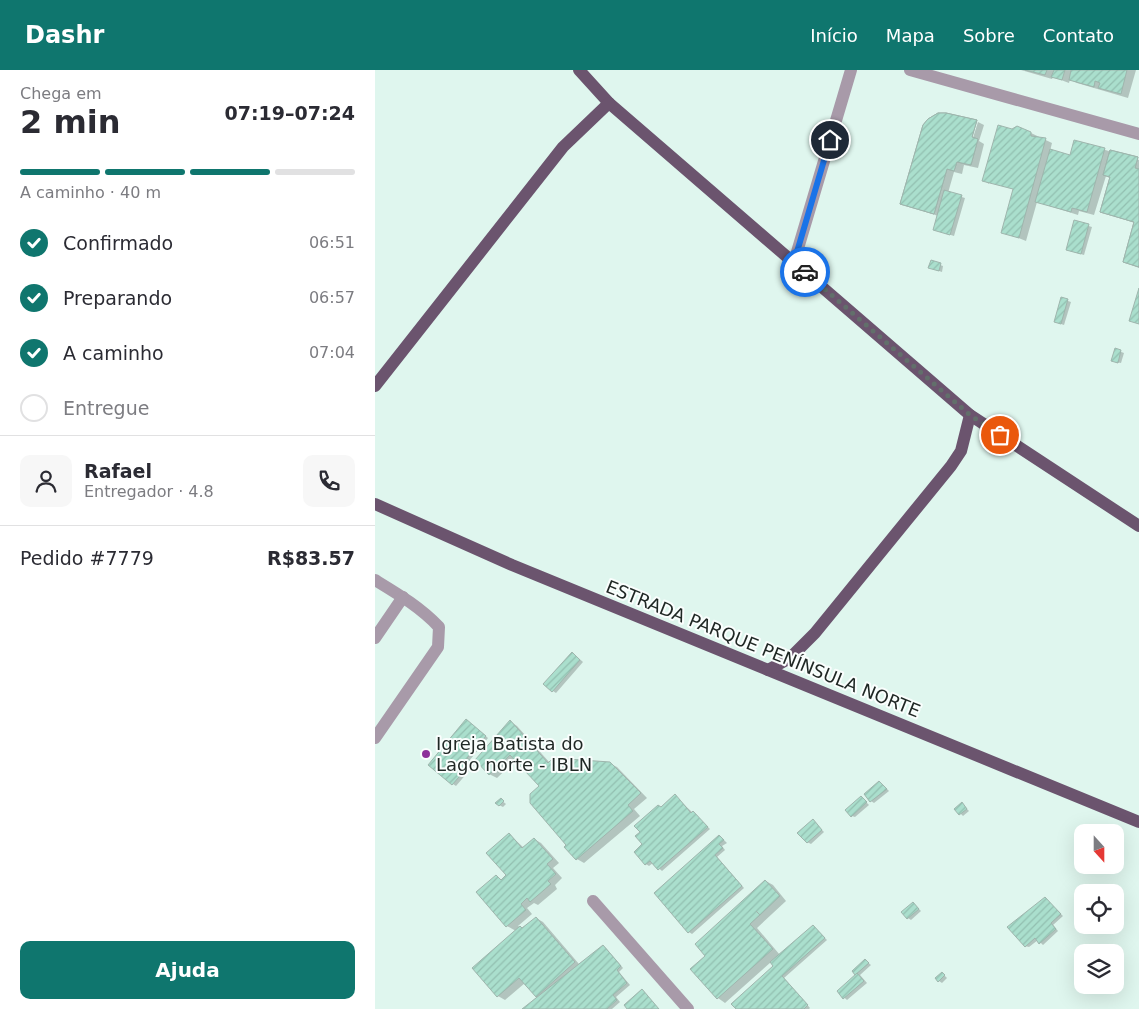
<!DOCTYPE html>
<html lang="pt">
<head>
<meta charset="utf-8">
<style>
  :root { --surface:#fff; --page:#f7f7f7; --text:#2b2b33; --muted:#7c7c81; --line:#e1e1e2; --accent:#0f766e }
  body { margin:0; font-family:"DejaVu Sans",sans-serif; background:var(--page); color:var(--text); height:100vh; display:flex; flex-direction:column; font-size:19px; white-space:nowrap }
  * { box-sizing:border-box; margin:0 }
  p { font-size:16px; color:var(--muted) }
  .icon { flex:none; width:28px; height:28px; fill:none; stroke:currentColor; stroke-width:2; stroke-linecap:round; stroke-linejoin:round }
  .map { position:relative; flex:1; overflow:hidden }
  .sheet { display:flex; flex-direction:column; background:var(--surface); width:375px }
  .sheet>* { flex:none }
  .needle { width:32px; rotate:159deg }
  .tools { position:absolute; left:699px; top:754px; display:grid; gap:10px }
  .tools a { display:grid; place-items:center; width:50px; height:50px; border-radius:10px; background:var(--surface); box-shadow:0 5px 20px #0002; font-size:25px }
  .pin { position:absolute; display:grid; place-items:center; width:42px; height:42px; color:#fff; margin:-21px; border:2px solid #fff; border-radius:50%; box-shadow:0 1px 5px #0007 }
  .courier { position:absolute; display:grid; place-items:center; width:50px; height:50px; margin:-25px; border:4px solid #1a73e8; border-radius:50%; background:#fff; color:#222; box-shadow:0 1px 6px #0007 }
  .headline em { font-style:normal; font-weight:700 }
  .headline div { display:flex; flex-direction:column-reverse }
  .headline { display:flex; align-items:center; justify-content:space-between; height:85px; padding:0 20px }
  h1 { font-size:32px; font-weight:700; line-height:38px }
  .bar { display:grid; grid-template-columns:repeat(4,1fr); gap:8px 5px; align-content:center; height:60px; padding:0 20px }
  .bar i { height:6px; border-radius:4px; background:var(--line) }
  .bar .current { background:var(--accent) }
  .bar p { grid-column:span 4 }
  .line { display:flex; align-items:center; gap:12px; padding:0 20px; border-top:1px solid var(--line) }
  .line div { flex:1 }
  .round { display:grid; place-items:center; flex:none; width:52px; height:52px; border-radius:10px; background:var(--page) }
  ol { padding:0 20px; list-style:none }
  li { display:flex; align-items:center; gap:15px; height:55px }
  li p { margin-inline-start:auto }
  li .icon { padding:5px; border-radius:50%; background:var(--accent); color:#fff; stroke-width:4 }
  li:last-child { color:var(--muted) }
  li i { width:28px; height:28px; border:2px solid var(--line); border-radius:50% }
  .action { display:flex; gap:10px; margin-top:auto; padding:10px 20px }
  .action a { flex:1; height:58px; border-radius:10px; background:var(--accent); color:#fff; font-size:20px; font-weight:700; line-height:58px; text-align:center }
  header { display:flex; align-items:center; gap:30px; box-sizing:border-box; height:70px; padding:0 25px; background:var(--accent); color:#fff }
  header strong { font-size:24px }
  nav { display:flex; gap:28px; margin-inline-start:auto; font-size:18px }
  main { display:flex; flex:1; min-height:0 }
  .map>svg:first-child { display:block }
  .shadow { fill:#0003 }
  .building { fill:url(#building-hatch); stroke:#9fb5ad; fill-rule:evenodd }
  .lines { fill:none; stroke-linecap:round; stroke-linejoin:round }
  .minor { stroke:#a89aa9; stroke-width:12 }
  .major { stroke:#6b546e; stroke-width:12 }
  .done { stroke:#626f6b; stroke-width:5; stroke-dasharray:0 9 }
  .route { stroke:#1a73e8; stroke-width:6 }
  .poi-dot { fill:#8d309a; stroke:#fafefd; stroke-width:2 }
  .labels { text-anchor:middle; stroke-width:4; stroke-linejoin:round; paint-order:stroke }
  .street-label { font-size:18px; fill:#1f2724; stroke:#fafefd }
  .poi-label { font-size:18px; fill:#1f2724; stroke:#fafefd; text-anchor:start }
</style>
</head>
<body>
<header>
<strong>Dashr</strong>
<nav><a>Início</a><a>Mapa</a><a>Sobre</a><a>Contato</a></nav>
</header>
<main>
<section class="sheet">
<div class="headline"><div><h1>2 min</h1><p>Chega em</p></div><em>07:19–07:24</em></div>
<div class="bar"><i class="current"></i><i class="current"></i><i class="current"></i><i></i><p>A caminho · 40 m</p></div>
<ol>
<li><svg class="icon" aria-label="check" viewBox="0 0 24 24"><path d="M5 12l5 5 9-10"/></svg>Confirmado<p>06:51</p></li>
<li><svg class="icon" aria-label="check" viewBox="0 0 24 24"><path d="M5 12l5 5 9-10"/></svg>Preparando<p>06:57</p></li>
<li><svg class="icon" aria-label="check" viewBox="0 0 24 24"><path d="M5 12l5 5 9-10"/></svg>A caminho<p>07:04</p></li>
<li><i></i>Entregue</li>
</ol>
<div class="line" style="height:90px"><a class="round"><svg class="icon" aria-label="person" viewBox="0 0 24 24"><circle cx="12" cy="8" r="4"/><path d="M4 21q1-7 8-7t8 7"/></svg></a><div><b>Rafael</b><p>Entregador · 4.8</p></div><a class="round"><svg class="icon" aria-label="phone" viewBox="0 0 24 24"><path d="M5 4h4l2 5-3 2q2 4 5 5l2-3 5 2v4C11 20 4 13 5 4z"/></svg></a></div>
<div class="line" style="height:65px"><div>Pedido #7779</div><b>R$83.57</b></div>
<div class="action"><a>Ajuda</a></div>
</section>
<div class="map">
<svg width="764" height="939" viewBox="0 0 764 939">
  <defs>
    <pattern id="building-hatch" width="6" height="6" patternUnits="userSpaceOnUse" patternTransform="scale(1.25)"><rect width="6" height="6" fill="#aadfcd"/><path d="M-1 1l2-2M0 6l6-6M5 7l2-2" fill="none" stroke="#92bfb0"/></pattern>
  </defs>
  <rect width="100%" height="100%" fill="#dff6ee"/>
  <g class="shadow">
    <path d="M646,0H761L753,28L702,13L695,9L694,13L678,7L677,9Z"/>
    <path d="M563,44H570L602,51L594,73L596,74L603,52L609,55L604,71L609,74L603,98L589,95L587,104L579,102L573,123L590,128L579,166L560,160L563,146L526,133L549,56L554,50Z"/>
    <path d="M656,63L677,73L675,81L696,86L700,71L764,90V198L749,192L760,153L727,142L736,109L731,106L719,145L704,141L703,145L662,132L651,171L628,162L644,119L614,111V114L608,110Z"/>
    <path d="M700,152L717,157L709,185L695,181Z"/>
    <path d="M565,195L568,196L567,202L558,199Z"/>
    <path d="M687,229L696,232L689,255L680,252Z"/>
    <path d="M741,280L749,283L746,293L741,292Z"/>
    <path d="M200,585L208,592L181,623L178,621Z"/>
    <path d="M136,652L142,656L175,693H234L242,697L272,728L259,739L265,746L209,793L202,789L165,716L141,690L122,708L114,704Z"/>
    <path d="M95,653L113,668L94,691L99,695L81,716L78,714Z"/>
    <path d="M506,713L514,721L499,733L496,731Z"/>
    <path d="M300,726L335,759L287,801L278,793L274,796L271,794L269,774L286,738Z"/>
    <path d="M486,727L494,735L480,747L477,746Z"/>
    <path d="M126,730L131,734L128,737L124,735Z"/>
    <path d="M587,734L594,741L588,746L581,739Z"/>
    <path d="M438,751L449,762L436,774L432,772Z"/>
    <path d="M134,764L149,778L159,769L166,773L184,793L178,798L187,808L180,815L182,819L163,835L159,833L152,838L157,844L143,856L148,859L161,848L168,852L204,894L210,889L212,890L228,876L231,878L248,898L244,902L255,915L241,927L245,932L237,939H149L162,927L150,913L130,930L123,926L141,861L132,856L121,806L127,810L132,805Z"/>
    <path d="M345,766L352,773L347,776L350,780L342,787L369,818L317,864L314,862Z"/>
    <path d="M391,811L398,815L411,831L382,858L405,885L438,856L452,870L409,908L435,938L434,939H362L400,896L396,892L350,933L343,928L317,900L332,886Z"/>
    <path d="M670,829L688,846L678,855L683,861L668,875L663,870L654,877L650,876Z"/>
    <path d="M538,833L546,841L536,850L533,848Z"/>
    <path d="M490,890L496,895L485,905L492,913L472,930L463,922L482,905L478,901Z"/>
    <path d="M567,903L572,908L567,913L564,911Z"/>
  </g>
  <g class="building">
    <path d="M650,0H672L670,5Z"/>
    <path d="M679,0H690L687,10L676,7Z"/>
    <path d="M696,0H752L746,24L723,18L725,13L720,11L719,17L694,10Z"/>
    <path d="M563,43H571L602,50L597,67L603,69L596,95L582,92L579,101L572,99L559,144L525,134L548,55L553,49ZM577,80L583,81L582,90L575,88Z"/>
    <path d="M563,43H571L602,50L597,67L603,69L596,95L582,92L579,101L572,99L559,144L525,134L548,55L553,49Z"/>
    <path d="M623,55L637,59L642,56L656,62V66L671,68L644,168L626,163L638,119L607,111Z"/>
    <path d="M699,70L730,78L712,142L697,138L696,142L660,132L675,79L695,85Z"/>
    <path d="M735,80L763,87L760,98L764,99V197L748,192L759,152L725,142L735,107L728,105Z"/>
    <path d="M735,80L763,87L760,98L764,99V197L748,192L759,152L725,142L735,107L728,105Z"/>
    <path d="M569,120L587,125L575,165L558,160Z"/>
    <path d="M699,150L714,154L706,184L691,180Z"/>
    <path d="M556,190L566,193L564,201L553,198Z"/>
    <path d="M764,218V254L754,251Z"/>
    <path d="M686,227L693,229L686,254L679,252Z"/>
    <path d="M740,278L746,280L743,293L736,291Z"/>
    <path d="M197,582L205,590L177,622L168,614Z"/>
    <path d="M91,649L111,666L92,688L97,692L77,715L53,695Z"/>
    <path d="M135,650L173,693L178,688L235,692L266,723L253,735L258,741L201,790L189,777L191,775L155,733V724L164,716L135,685L114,705L100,690Z"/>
    <path d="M504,711L512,719L495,732L489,724Z"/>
    <path d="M300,724L316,743L318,741L333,757L283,800L275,791L270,795L259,782L267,774L260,766L265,762L259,756L283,735L286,737Z"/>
    <path d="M486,726L492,732L476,747L470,740Z"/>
    <path d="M126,728L129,731L124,736L120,733Z"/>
    <path d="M587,732L592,739L584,745L579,739Z"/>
    <path d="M438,749L447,760L432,773L422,763Z"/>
    <path d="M134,763L147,778L159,768L178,789L172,794L181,804L173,811L176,814L155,832L152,828L146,834L151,840L131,857L101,822L121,805L126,810L131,805L111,783Z"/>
    <path d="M344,765L349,770L344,774L348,778L340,785L367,816L313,863L279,823Z"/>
    <path d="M390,810L405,826L385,845L381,841L385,845L375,854L398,879L342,929L315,899L330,886L320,874Z"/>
    <path d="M670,827L686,844L676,853L681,859L664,874L660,868L650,877L632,857Z"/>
    <path d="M538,832L544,839L532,849L526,842Z"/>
    <path d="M161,847L200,892L161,927L144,908L122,927L97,898L145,856L147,858Z"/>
    <path d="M438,855L450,868L407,906L433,935L429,939H361L356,934L398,896L395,892Z"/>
    <path d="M228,875L246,896L242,900L252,913L238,925L242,930L232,939H147Z"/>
    <path d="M490,889L494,893L480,905L477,901Z"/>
    <path d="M567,902L570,905L563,912L560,908Z"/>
    <path d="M482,903L489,911L468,929L462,921Z"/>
    <path d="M267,919L284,939H252L249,935Z"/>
  </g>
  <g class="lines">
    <g class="minor">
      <path d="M535,0L764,64"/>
      <path d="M419,192L476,0"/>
      <path d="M0,510C23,524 45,537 64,557L63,577L0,668"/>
      <path d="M0,568L28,527"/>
      <path d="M218,831L313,939"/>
    </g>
    <g class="major">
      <path d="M204,0L234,33L595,345L764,456"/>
      <path d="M0,316L188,77L234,33"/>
      <path d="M0,434L137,495L764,752"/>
      <path d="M393,600L415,588L440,563L576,396L586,381L595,345"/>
    </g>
  </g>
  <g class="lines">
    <path class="done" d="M430,202L595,345L625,365"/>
    <path class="route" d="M430,202L419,192L455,70"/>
  </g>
  <circle class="poi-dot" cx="51" cy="684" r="5"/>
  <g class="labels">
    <g class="street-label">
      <text transform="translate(388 579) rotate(22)" y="6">ESTRADA PARQUE PENÍNSULA NORTE</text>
    </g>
    <g class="poi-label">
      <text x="61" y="680">Igreja Batista do<tspan x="61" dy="21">Lago norte - IBLN</tspan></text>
    </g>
  </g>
</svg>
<div class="tools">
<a><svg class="needle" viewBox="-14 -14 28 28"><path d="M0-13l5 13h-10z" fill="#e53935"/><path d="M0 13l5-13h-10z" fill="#7c7c81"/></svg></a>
<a><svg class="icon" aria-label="locate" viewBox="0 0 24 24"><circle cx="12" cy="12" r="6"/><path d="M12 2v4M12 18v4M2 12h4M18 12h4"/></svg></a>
<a><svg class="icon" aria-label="layers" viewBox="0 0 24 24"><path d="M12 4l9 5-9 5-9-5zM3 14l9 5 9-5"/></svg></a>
</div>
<div class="pin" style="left:625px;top:365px;background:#ea580c"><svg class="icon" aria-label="bag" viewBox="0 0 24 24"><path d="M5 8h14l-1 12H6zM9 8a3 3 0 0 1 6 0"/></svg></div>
<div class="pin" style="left:455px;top:70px;background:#1f2937"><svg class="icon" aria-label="home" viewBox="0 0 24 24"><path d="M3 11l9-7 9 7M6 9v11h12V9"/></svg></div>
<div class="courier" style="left:430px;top:202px"><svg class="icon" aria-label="car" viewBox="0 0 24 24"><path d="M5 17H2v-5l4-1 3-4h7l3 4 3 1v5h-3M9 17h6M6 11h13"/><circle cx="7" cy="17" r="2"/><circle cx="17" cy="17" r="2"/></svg></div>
</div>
</main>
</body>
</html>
